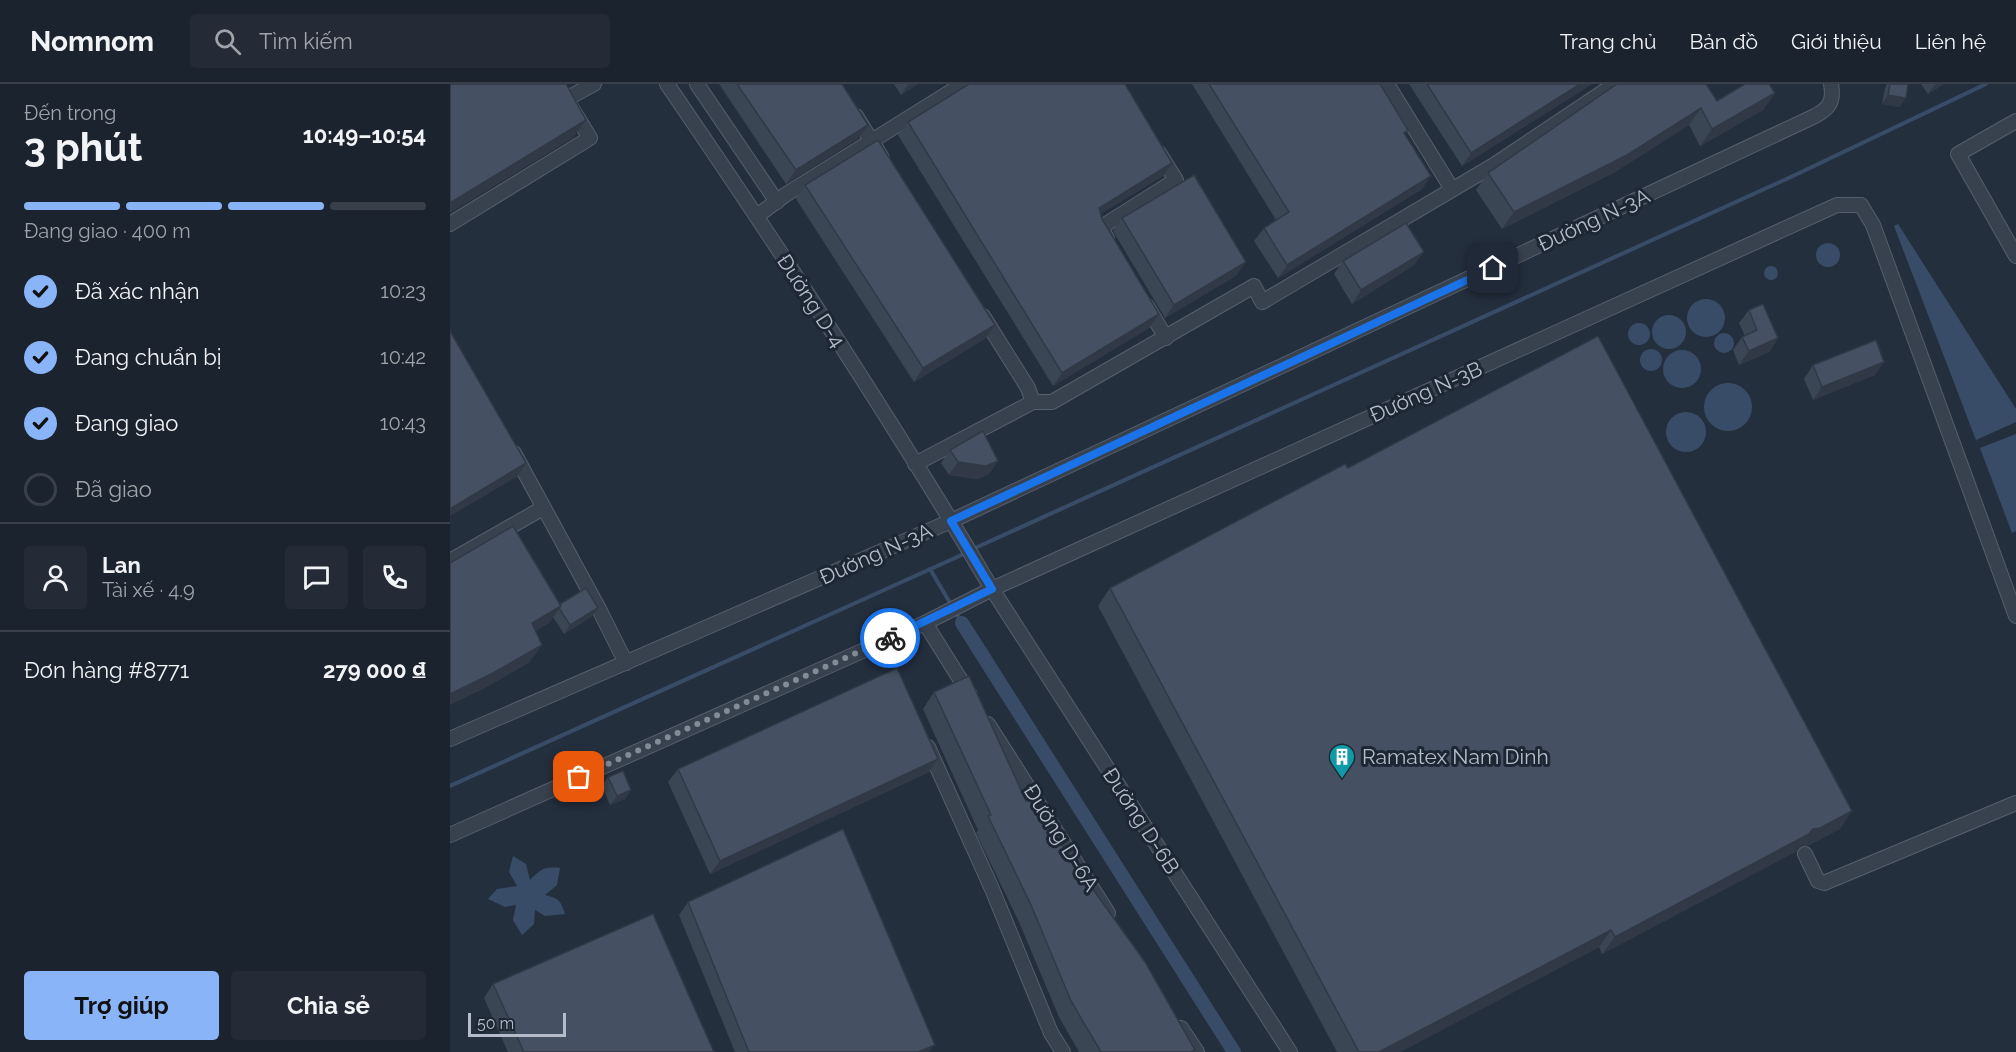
<!DOCTYPE html>
<html lang="vi">
<head>
<meta charset="utf-8">
<style>
  :root { --surface:#1b232e; --page:#242b36; --text:#f1f3f6; --muted:#a0a4aa; --line:#39404a; --accent:#8ab4f8 }
  body { margin:0; font-family:Raleway,sans-serif; background:var(--page); color:var(--text); height:100vh; display:flex; flex-direction:column; font-size:22px; white-space:nowrap }
  * { box-sizing:border-box; margin:0 }
  p { font-size:20px; color:var(--muted) }
  .icon { flex:none; width:33px; height:33px; fill:none; stroke:currentColor; stroke-width:2; stroke-linecap:round; stroke-linejoin:round }
  .map { position:relative; flex:1; overflow:hidden }
  .side { display:flex; flex-direction:column; background:var(--surface); width:450px }
  .side>* { flex:none }
  .scale { position:absolute; left:18px; bottom:15px; width:98px; box-sizing:border-box; padding-left:6px; border:3px solid #b4bcc9; border-top:0; font-size:16px; line-height:21px; white-space:nowrap; color:#b4bcc9; -webkit-text-stroke:4px #1d2633; paint-order:stroke }
  .pin { position:absolute; display:grid; place-items:center; width:51px; height:51px; color:#fff; margin:-26px; border-radius:12px; box-shadow:0 3px 9px #0006 }
  .courier { position:absolute; display:grid; place-items:center; width:60px; height:60px; margin:-30px; border:4px solid #1a73e8; border-radius:50%; background:#fff; color:#222; box-shadow:0 2px 8px #0007 }
  .overview em { font-style:normal; font-weight:700 }
  .overview div { display:flex; flex-direction:column-reverse }
  .overview { display:flex; align-items:center; justify-content:space-between; height:102px; padding:0 24px }
  h1 { font-size:39px; font-weight:700; line-height:45px }
  .bar { display:grid; grid-template-columns:repeat(4,1fr); gap:9px 6px; align-content:center; height:72px; padding:0 24px }
  .bar i { height:8px; border-radius:4px; background:var(--line) }
  .bar .selected { background:var(--accent) }
  .bar p { grid-column:span 4 }
  .line { display:flex; align-items:center; gap:15px; padding:0 24px; border-top:2px solid var(--line) }
  .line div { flex:1 }
  .round { display:grid; place-items:center; flex:none; width:63px; height:63px; border-radius:6px; background:var(--page) }
  ol { padding:0 24px; list-style:none }
  li { display:flex; align-items:center; gap:18px; height:66px }
  li p { margin-inline-start:auto }
  li .icon { padding:6px; border-radius:50%; background:var(--accent); color:#111; stroke-width:4 }
  li:last-child { color:var(--muted) }
  li i { width:33px; height:33px; border:3px solid var(--line); border-radius:50% }
  .primary-button { display:flex; gap:12px; margin-top:auto; padding:12px 24px }
  .primary-button a { flex:1; height:69px; border-radius:6px; background:var(--accent); color:#111; font-size:24px; font-weight:700; line-height:69px; text-align:center }
  .primary-button a+a { background:var(--page); color:var(--text) }
  header { display:flex; align-items:center; gap:36px; box-sizing:border-box; height:84px; padding:0 30px; background:var(--surface); border-bottom:2px solid var(--line) }
  header strong { font-size:28px }
  nav { display:flex; gap:33px; margin-inline-start:auto; font-size:21px }
  .search { width:420px; height:54px; background:var(--page); display:flex; align-items:center; gap:15px; box-sizing:border-box; padding:0 21px; border-radius:6px; color:var(--muted); font-size:22px }
  main { display:flex; flex:1; min-height:0 }
  .map>svg:first-child { display:block }
  .water { fill:#394c67 }
  .lines { fill:none; stroke-linecap:round; stroke-linejoin:round }
  .stream { stroke:#394c67; stroke-width:4 }
  .canal { stroke:#394c67; stroke-width:14 }
  .street-casing { stroke:#565f6c; stroke-width:16 }
  .street { stroke:#38414e; stroke-width:14 }
  .wall { fill:#3b4654 }
  .shaded-wall { fill:#303945 }
  .building { fill:#455162; stroke:#303945; stroke-width:1.5 }
  .done { stroke:#828b98; stroke-width:6; stroke-dasharray:0 10.8 }
  .route { stroke:#1a73e8; stroke-width:8 }
  .labels { text-anchor:middle; stroke-width:6; stroke-linejoin:round; paint-order:stroke }
  .street-label { font-size:21px; fill:#b4bcc9; stroke:#1d2633 }
  .poi-label { font-size:21px; fill:#b4bcc9; stroke:#1d2633; text-anchor:start }
</style>
</head>
<body>
<header>
<strong>Nomnom</strong>
<div class="search"><svg class="icon" aria-label="search" viewBox="0 0 24 24"><circle cx="10" cy="10" r="6"/><path d="M15 15l6 6"/></svg>Tìm kiếm</div>
<nav><a>Trang chủ</a><a>Bản đồ</a><a>Giới thiệu</a><a>Liên hệ</a></nav>
</header>
<main>
<section class="side">
<div class="overview"><div><h1>3 phút</h1><p>Đến trong</p></div><em>10:49–10:54</em></div>
<div class="bar"><i class="selected"></i><i class="selected"></i><i class="selected"></i><i></i><p>Đang giao · 400 m</p></div>
<ol>
<li><svg class="icon" aria-label="check" viewBox="0 0 24 24"><path d="M5 12l5 5 9-10"/></svg>Đã xác nhận<p>10:23</p></li>
<li><svg class="icon" aria-label="check" viewBox="0 0 24 24"><path d="M5 12l5 5 9-10"/></svg>Đang chuẩn bị<p>10:42</p></li>
<li><svg class="icon" aria-label="check" viewBox="0 0 24 24"><path d="M5 12l5 5 9-10"/></svg>Đang giao<p>10:43</p></li>
<li><i></i>Đã giao</li>
</ol>
<div class="line" style="height:108px"><a class="round"><svg class="icon" aria-label="person" viewBox="0 0 24 24"><circle cx="12" cy="8" r="4"/><path d="M4 21q1-7 8-7t8 7"/></svg></a><div><b>Lan</b><p>Tài xế · 4.9</p></div><a class="round"><svg class="icon" aria-label="chat" viewBox="0 0 24 24"><path d="M4 5h16v11H9l-5 4z"/></svg></a><a class="round"><svg class="icon" aria-label="phone" viewBox="0 0 24 24"><path d="M5 4h4l2 5-3 2q2 4 5 5l2-3 5 2v4C11 20 4 13 5 4z"/></svg></a></div>
<div class="line" style="height:78px"><div>Đơn hàng #8771</div><b>279 000 ₫</b></div>
<div class="primary-button"><a>Trợ giúp</a><a>Chia sẻ</a></div>
</section>
<div class="map">
<svg width="1566" height="968" viewBox="0 0 1566 968">
  <rect width="100%" height="100%" fill="#242f3e"/>
  <g class="water">
    <path d="M1448,140L1566,325V338L1526,356L1444,142Z"/>
    <circle cx="1378" cy="171" r="12"/>
    <circle cx="1321" cy="189" r="7"/>
    <circle cx="1256" cy="234" r="19"/>
    <circle cx="1219" cy="248" r="17"/>
    <circle cx="1189" cy="250" r="11"/>
    <circle cx="1274" cy="259" r="10"/>
    <circle cx="1201" cy="276" r="11"/>
    <circle cx="1232" cy="285" r="19"/>
    <circle cx="1278" cy="323" r="24"/>
    <circle cx="1236" cy="348" r="20"/>
    <path d="M1566,350V447L1562,449L1530,364Z"/>
    <path d="M63,772L76,780L80,796C90,786 94,782 110,784L107,801L95,811C109,815 110,815 115,830L95,832L85,826L84,840L72,851L63,836L66,821L55,823L38,815L47,805L67,802L59,788Z"/>
  </g>
  <g class="lines">
    <g class="stream">
      <path d="M523,465L1343,92L1536,0"/>
      <path d="M480,485L512,539"/>
      <path d="M0,702L516,469"/>
    </g>
    <path class="canal" d="M512,539L784,968"/>
    <defs>
      <g id="street">
        <path d="M217,0C330,165 440,333 542,505L840,968"/>
        <path d="M247,0L327,118"/>
        <path d="M937,0L1002,105"/>
        <path d="M406,32L432,74"/>
        <path d="M1566,37L1508,70L1566,172"/>
        <path d="M307,132L335,111L513,0"/>
        <path d="M0,140L140,54L116,15L144,0"/>
        <path d="M657,154L650,144L726,96L709,69"/>
        <path d="M697,222L716,254"/>
        <path d="M533,232L578,304L583,318"/>
        <path d="M64,369L149,525L176,579"/>
        <path d="M465,380L583,318H602L804,202L812,218L1044,81L1165,0"/>
        <path d="M0,477L93,424"/>
        <path d="M475,539L520,611"/>
        <path d="M538,640L658,829"/>
        <path d="M0,655L501,437L1365,32C1380,24 1384,17 1381,0"/>
        <path d="M478,663L542,805L601,949L613,968"/>
        <path d="M0,751L475,539L542,505L1387,121H1411L1423,141L1566,532"/>
        <path d="M1355,770L1368,797L1374,799L1566,719"/>
        <path d="M731,944L747,968"/>
      </g>
    </defs>
    <use href="#street" class="street-casing"/>
    <use href="#street" class="street"/>
  </g>
  <g class="wall">
    <path d="M269,0H392L409,54L336,100Z"/>
    <path d="M444,0H468L451,11Z"/>
    <path d="M742,0H930L955,51L972,105L828,194L804,157L814,144L826,136Z"/>
    <path d="M959,0H1142L1012,82Z"/>
    <path d="M1437,0H1458L1456,14L1449,23L1432,20L1435,4Z"/>
    <path d="M1471,0H1494L1478,10Z"/>
    <path d="M1325,9L1313,26L1250,62L1239,41L1165,88L1052,145L1026,106L1038,89L1267,17Z"/>
    <path d="M458,38L722,79L713,92L650,130L652,135L709,230L699,244L603,302L448,51Z"/>
    <path d="M355,101L545,241L536,254L464,298L346,115Z"/>
    <path d="M672,134L787,191L715,234L663,147Z"/>
    <path d="M893,177L964,181L902,220L884,190Z"/>
    <path d="M1299,226L1328,254L1319,268L1289,281L1283,266L1292,253L1295,252L1289,239Z"/>
    <path d="M1363,281L1425,291L1363,316L1354,295Z"/>
    <path d="M500,366L539,390L527,395L499,391L491,379Z"/>
    <path d="M898,384L1390,745L1357,762H1351L1347,767L1152,870L1149,863L950,968H887L648,522L660,504Z"/>
    <path d="M110,520L148,524L141,533L114,550L103,533L99,539L85,547L80,578L31,606Z"/>
    <path d="M484,608L576,717L744,968H629L609,933L569,838L526,749L528,746L473,625Z"/>
    <path d="M488,675L479,688L260,790L218,698L228,685Z"/>
    <path d="M158,693L181,706L175,715L160,721L152,702Z"/>
    <path d="M238,818L479,968H285L229,831Z"/>
    <path d="M43,900L264,968H58L34,914Z"/>
  </g>
  <g class="shaded-wall">
    <path d="M458,0H468L451,11Z"/>
    <path d="M1130,0H1142L1012,82L1021,69Z"/>
    <path d="M1486,0H1494L1478,10L1484,1Z"/>
    <path d="M1325,9L1313,26L1250,62L1262,45Z"/>
    <path d="M1438,11L1456,14L1449,23L1432,20Z"/>
    <path d="M1251,24L1239,41L1165,88L1052,145L1064,128Z"/>
    <path d="M136,36L123,54L0,129V119Z"/>
    <path d="M418,41L409,54L336,100L346,86Z"/>
    <path d="M722,79L713,92L639,137L649,124Z"/>
    <path d="M981,92L972,105L828,194L837,181Z"/>
    <path d="M974,168L964,181L902,220L911,206Z"/>
    <path d="M796,178L787,191L715,234L724,221Z"/>
    <path d="M709,230L699,244L603,302L612,289Z"/>
    <path d="M545,241L536,254L464,298L473,284Z"/>
    <path d="M1328,254L1319,268L1289,281L1299,267Z"/>
    <path d="M1434,278L1425,291L1363,316L1372,303Z"/>
    <path d="M548,377L539,390L527,395L499,391L508,378Z"/>
    <path d="M76,379L67,393L0,432V425Z"/>
    <path d="M111,522L99,539L70,556L82,539Z"/>
    <path d="M148,524L141,533L114,550L120,541Z"/>
    <path d="M92,561L80,578L31,606L0,621V610Z"/>
    <path d="M488,675L479,688L260,790L270,777Z"/>
    <path d="M181,706L175,715L160,721L167,712Z"/>
    <path d="M1402,727L1390,745L1357,762H1351L1347,767L1152,870L1165,853L1363,745Z"/>
    <path d="M1161,846L1149,863L950,968H929Z"/>
    <path d="M485,961L479,968H468Z"/>
  </g>
  <g class="building">
    <path d="M0,0H116L136,36L0,119Z"/>
    <path d="M287,0H392L418,41L346,86Z"/>
    <path d="M519,0H675L722,79L649,124L652,135L709,230L612,289L458,38Z"/>
    <path d="M759,0H930L958,46L954,49L981,92L837,181L814,144L839,128Z"/>
    <path d="M977,0H1130L1021,69Z"/>
    <path d="M1167,0H1256L1267,17L1295,0H1319L1325,9L1262,45L1251,24L1177,71L1064,128L1038,89Z"/>
    <path d="M1440,0H1458L1456,14L1438,11Z"/>
    <path d="M428,56L545,241L473,284L355,101Z"/>
    <path d="M744,91L796,178L724,221L672,134Z"/>
    <path d="M956,139L974,168L911,206L893,177Z"/>
    <path d="M1313,220L1328,254L1299,267L1292,253L1307,246L1299,226Z"/>
    <path d="M0,247L76,379L0,425Z"/>
    <path d="M1148,252L1402,727L1370,744L1363,745L1359,750L1165,853L1161,846L929,968H909L660,504L895,380L898,384Z"/>
    <path d="M1426,256L1434,278L1372,303L1363,281Z"/>
    <path d="M533,347L548,377L536,382L508,378L500,366Z"/>
    <path d="M63,442L111,522L82,539L92,561L43,589L0,610V479Z"/>
    <path d="M136,504L148,524L120,541L109,524L111,522L110,520Z"/>
    <path d="M447,584L488,675L270,777L228,685Z"/>
    <path d="M519,592L576,717L581,715L632,790L695,878L745,966L741,968H651L621,917L581,821L538,732L541,731L484,608Z"/>
    <path d="M173,687L181,706L167,712L158,693Z"/>
    <path d="M393,745L485,961L468,968H299L238,818Z"/>
    <path d="M203,830L264,968H74L43,900Z"/>
  </g>
  <g class="lines">
    <path class="done" d="M129,693L440,554"/>
    <path class="route" d="M440,554L542,505L501,437L1043,184"/>
  </g>
  <defs>
    <symbol id="building-pin" viewBox="-11 -11 22 30"><path d="M0 17L-7.5 6A9.5 9.5 0 1 1 7.5 6Z" fill="#0f9aa8" stroke="#1d2633"/><path d="M-4-6H4V6H1V3H-1V6H-4ZM-2.5-4.3h1.7v1.8h-1.7ZM.8-4.3h1.7v1.8H.8ZM-2.5-1h1.7V.8h-1.7ZM.8-1h1.7V.8H.8Z" fill="#fff"/></symbol>
  </defs>
  <g fill-rule="evenodd">
    <use href="#building-pin" x="877" y="658" width="30" height="40"/>
  </g>
  <g class="labels">
    <g class="street-label">
      <text transform="translate(1144 136) rotate(-25)" y="7">Đường N-3A</text>
      <text transform="translate(361 217) rotate(57)" y="7">Đường D-4</text>
      <text transform="translate(976 308) rotate(-24)" y="7">Đường N-3B</text>
      <text transform="translate(426 470) rotate(-24)" y="7">Đường N-3A</text>
      <text transform="translate(691 737) rotate(57)" y="7">Đường D-6B</text>
      <text transform="translate(611 754) rotate(58)" y="7">Đường D-6A</text>
    </g>
    <g class="poi-label">
      <text x="912" y="680">Ramatex Nam Dinh</text>
    </g>
  </g>
</svg>
<div class="scale">50 m</div>
<div class="pin" style="left:129px;top:693px;background:#ea580c"><svg class="icon" aria-label="bag" viewBox="0 0 24 24"><path d="M5 8h14l-1 12H6zM9 8a3 3 0 0 1 6 0"/></svg></div>
<div class="pin" style="left:1043px;top:184px;background:#1f2937"><svg class="icon" aria-label="home" viewBox="0 0 24 24"><path d="M3 11l9-7 9 7M6 9v11h12V9"/></svg></div>
<div class="courier" style="left:440px;top:554px"><svg class="icon" aria-label="bike" viewBox="0 0 24 24"><circle cx="6" cy="16" r="4"/><circle cx="18" cy="16" r="4"/><path d="M6 16l4-8h5l3 8M10 8l3 8H6M13 5h3"/></svg></div>
</div>
</main>
</body>
</html>
